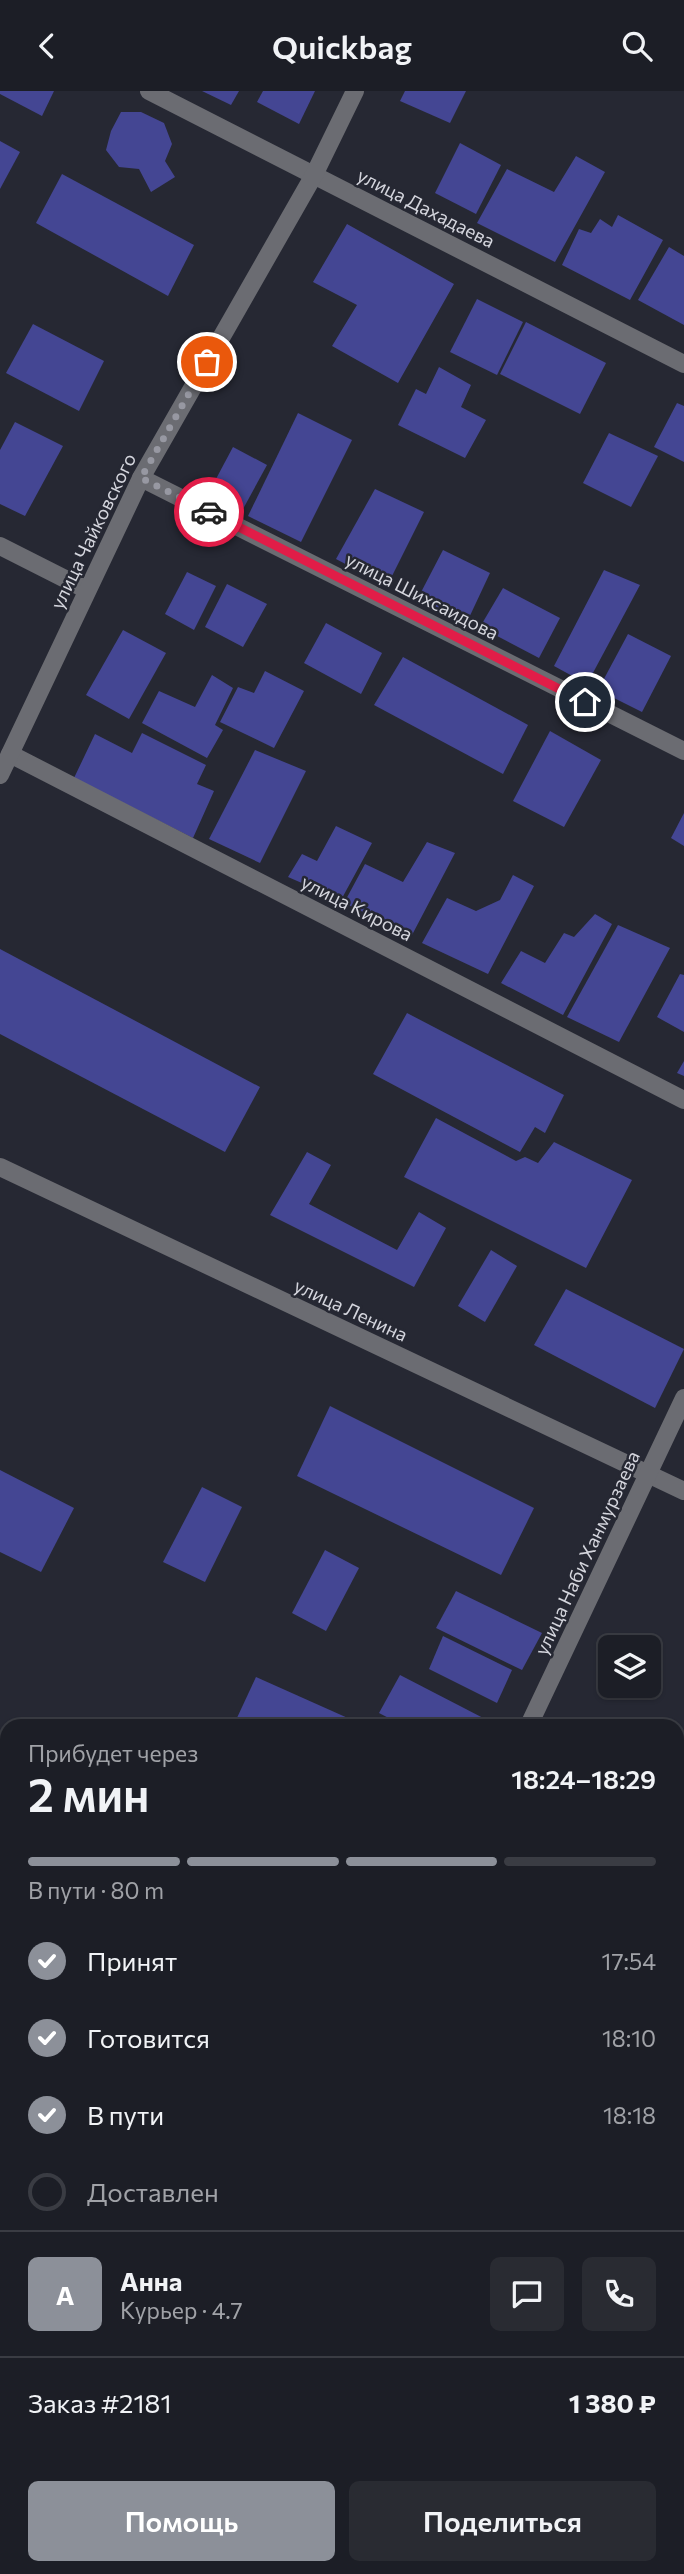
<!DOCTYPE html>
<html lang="ru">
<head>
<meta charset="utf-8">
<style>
  :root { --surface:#1c1e26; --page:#292b32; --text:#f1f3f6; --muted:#a0a2a7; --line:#3a3c43; --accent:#8c9099 }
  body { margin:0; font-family:Commissioner,sans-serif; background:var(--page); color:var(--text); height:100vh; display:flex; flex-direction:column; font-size:26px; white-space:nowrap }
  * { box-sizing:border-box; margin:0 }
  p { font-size:23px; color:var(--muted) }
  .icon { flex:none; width:38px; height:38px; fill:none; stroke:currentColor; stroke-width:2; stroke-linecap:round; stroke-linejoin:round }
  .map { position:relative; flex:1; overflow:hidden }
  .side { position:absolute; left:0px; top:1628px; width:684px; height:856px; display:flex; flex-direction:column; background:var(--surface); border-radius:21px 21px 0 0; box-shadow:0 2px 5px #0004,0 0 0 2px var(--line) }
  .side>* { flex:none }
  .controls { position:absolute; left:598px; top:1544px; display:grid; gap:14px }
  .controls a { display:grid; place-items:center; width:63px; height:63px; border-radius:10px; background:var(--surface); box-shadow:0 2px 5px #0004,0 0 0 2px var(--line); font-size:35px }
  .pin { position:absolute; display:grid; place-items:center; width:60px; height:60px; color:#fff; margin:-30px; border:4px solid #fff; border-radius:50%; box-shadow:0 2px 7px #0007 }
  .courier { position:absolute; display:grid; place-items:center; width:70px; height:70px; margin:-35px; border:5px solid #e11d48; border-radius:50%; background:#fff; color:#222; box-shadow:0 2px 9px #0007 }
  .summary em { font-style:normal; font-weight:600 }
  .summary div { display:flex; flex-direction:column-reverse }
  .summary { display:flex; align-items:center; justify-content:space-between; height:119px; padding:0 28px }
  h1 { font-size:46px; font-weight:600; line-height:52px }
  .bar { display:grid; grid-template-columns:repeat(4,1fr); gap:10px 7px; align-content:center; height:84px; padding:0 28px }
  .bar i { height:9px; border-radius:5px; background:var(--line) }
  .bar .selected { background:var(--accent) }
  .bar p { grid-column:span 4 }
  .line { display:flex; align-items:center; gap:18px; padding:0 28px; border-top:2px solid var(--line) }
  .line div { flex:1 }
  .round { display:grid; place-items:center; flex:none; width:74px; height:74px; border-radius:10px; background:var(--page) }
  ol { padding:0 28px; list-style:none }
  li { display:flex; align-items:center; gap:21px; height:77px }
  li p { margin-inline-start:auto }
  li .icon { padding:7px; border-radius:50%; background:var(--accent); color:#fff; stroke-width:4 }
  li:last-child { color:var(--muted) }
  li i { width:38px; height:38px; border:4px solid var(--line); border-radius:50% }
  .button { display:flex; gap:14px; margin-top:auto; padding:14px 28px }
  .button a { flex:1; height:80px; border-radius:10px; background:var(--accent); color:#fff; font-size:28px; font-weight:600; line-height:80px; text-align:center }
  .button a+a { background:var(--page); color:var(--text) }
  header { display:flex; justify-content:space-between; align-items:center; height:91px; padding:0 28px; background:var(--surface); font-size:32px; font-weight:600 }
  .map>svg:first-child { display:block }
  .building { fill:#444693 }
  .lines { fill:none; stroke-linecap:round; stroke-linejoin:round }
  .minor { stroke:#6b6c72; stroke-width:18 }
  .done { stroke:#9798a2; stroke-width:7; stroke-dasharray:0 12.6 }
  .route { stroke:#e11d48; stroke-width:9 }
  .labels { text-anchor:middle; stroke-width:5; stroke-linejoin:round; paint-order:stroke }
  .street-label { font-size:19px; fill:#d4d5dd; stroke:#262833 }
</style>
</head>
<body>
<header><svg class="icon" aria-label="back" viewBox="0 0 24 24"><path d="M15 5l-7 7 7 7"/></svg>Quickbag<svg class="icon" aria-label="search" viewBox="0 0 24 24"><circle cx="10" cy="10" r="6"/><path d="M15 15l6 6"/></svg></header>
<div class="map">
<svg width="684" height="2483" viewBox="0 0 684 2483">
  <rect width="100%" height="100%" fill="#262833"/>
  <g class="building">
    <path d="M0,0H54L42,25L0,3Z"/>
    <path d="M202,0H239L231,14Z"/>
    <path d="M263,0H315L299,33L257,11Z"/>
    <path d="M405,0H466L450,32L400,10Z"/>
    <path d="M121,21H141L164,32L172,53L165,70L175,86L151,101L139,78L119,76L106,59L111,40Z"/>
    <path d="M0,50L20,61L0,98Z"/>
    <path d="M460,52L501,74L476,123L435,102Z"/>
    <path d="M576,65L605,81L555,171L477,132L507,78L554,101Z"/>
    <path d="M62,83L194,154L168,205L36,132Z"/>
    <path d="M618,124L663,149L630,209L562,174L579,138L591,142L600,128L612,136Z"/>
    <path d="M347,133L454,193L398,292L332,255L357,214L313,191Z"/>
    <path d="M669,156L684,165V234L638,209Z"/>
    <path d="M477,208L523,231L497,284L450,261Z"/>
    <path d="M526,231L606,272L580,323L500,283Z"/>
    <path d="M33,233L104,270L79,320L6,282Z"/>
    <path d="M439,276L471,294L461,316L486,329L465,367L398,334L416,298L426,303Z"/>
    <path d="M677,312L684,315V371L654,356Z"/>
    <path d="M298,322L352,349L301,451L248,425Z"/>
    <path d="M15,331L63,355L25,425L0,413V359Z"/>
    <path d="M609,342L658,365L631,416L583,392Z"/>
    <path d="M233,356L267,374L243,418L209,401Z"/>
    <path d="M375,398L424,421L387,495L336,468Z"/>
    <path d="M443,459L490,482L467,531L418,507Z"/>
    <path d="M604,479L640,494L587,593L554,575Z"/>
    <path d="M187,481L216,495L194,539L165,523Z"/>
    <path d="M227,493L267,513L243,556L205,536Z"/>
    <path d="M503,497L560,527L539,567L480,536Z"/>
    <path d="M326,532L382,562L361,603L304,572Z"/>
    <path d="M123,539L166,562L129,628L86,604Z"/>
    <path d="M628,543L671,565L642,621L598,599Z"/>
    <path d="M403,566L528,634L503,683L374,614Z"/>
    <path d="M265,580L304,600L274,657L220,631L238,596L254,602Z"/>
    <path d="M212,584L233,597L215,634L223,639L207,667L142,632L159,600L195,616Z"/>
    <path d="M550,640L601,669L564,736L513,710Z"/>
    <path d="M142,642L206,674L197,693L214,700L193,747L74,687L95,643L132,662Z"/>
    <path d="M255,659L306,680L260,772L209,748Z"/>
    <path d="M684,722V755L671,747Z"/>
    <path d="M336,735L372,752L341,809L288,786L302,763L317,770Z"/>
    <path d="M427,751L455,762L412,844L344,812L365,773L403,791Z"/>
    <path d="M513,784L534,795L488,883L422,852L447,807L476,820L500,809Z"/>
    <path d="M595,823L612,833L563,924L501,892L521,860L545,872L564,842L574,846Z"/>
    <path d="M618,834L670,857L619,951L567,926Z"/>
    <path d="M0,858L260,996L225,1061L0,943Z"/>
    <path d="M680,883L684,884V941L657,926Z"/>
    <path d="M407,922L564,1004L545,1042L535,1036L520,1061L373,983Z"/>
    <path d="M684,970V985L677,982Z"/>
    <path d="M436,1027L516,1070L525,1066L538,1072L554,1051L632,1089L586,1177L404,1086Z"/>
    <path d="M307,1061L331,1074L309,1113L397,1159L419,1121L446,1137L414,1196L270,1124Z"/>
    <path d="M491,1159L517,1175L485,1231L458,1215Z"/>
    <path d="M566,1198L684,1258L655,1317L534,1254Z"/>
    <path d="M330,1315L534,1417L501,1484L297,1385Z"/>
    <path d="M0,1379L74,1417L41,1481L0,1461Z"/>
    <path d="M202,1396L242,1416L205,1491L163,1471Z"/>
    <path d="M325,1459L359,1477L326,1540L292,1522Z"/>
    <path d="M456,1500L542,1542L522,1579L436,1537Z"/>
    <path d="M443,1545L512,1579L497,1612L429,1578Z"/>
    <path d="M400,1584L489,1630L486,1634H402L379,1622Z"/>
    <path d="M256,1586L350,1628L347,1634H249L236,1629Z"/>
    <path d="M684,1712V1793L677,1789V1725Z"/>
    <path d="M0,1872L7,1876L0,1895Z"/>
    <path d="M684,2069V2133L677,2130V2081Z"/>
    <path d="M684,2315V2350L677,2347V2327Z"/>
    <path d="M0,2344L7,2347V2388L0,2402Z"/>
    <path d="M7,2400V2440L0,2437V2412Z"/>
    <path d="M677,2439L684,2443V2483H652L654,2480L648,2476H677Z"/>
    <path d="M344,2476H455L452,2483H386L385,2481L379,2483H340Z"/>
    <path d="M550,2476H588L585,2483H565Z"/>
  </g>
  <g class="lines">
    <g class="minor">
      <path d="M149,0L684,273"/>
      <path d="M141,387L684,660"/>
      <path d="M0,455L87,499"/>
      <path d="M10,663L684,1009"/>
      <path d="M0,684L141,387L314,84L355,0"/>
      <path d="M0,1076L684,1400"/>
      <path d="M529,1634L684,1307"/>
      <path d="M0,2039L7,2042"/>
      <path d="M677,2386L684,2390"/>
      <path d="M0,2462L7,2465"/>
      <path d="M33,2476L49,2483"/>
      <path d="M137,2483L140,2476"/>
    </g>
  </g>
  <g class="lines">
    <path class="done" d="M207,271L141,387L209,421"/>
    <path class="route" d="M209,421L585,611"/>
  </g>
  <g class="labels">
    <g class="street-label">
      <text transform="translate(426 117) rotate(27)" y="7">улица Дахадаева</text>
      <text transform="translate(93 440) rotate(-64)" y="7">улица Чайковского</text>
      <text transform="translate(422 505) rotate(27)" y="7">улица Шихсаидова</text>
      <text transform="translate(357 817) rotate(27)" y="7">улица Кирова</text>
      <text transform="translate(351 1219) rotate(25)" y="7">улица Ленина</text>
      <text transform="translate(587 1462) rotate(-65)" y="7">улица Наби Ханмурзаева</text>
    </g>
  </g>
</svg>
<div class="controls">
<a><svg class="icon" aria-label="layers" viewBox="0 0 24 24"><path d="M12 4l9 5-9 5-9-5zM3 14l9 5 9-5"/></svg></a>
</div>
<div class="pin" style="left:207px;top:271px;background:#ea580c"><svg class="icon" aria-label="bag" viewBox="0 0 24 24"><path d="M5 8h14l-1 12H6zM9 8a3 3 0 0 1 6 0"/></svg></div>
<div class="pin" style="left:585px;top:611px;background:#1f2937"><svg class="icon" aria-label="home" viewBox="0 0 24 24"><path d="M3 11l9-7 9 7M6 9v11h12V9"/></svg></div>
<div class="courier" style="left:209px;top:421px"><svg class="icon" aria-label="car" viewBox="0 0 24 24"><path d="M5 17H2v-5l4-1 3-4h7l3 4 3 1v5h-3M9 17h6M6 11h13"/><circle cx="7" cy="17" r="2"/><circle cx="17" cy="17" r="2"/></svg></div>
<section class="side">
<div class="summary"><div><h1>2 мин</h1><p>Прибудет через</p></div><em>18:24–18:29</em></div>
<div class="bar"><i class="selected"></i><i class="selected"></i><i class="selected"></i><i></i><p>В пути · 80 m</p></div>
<ol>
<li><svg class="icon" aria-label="check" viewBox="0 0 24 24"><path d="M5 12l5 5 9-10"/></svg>Принят<p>17:54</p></li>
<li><svg class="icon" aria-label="check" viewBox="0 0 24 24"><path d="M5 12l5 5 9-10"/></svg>Готовится<p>18:10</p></li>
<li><svg class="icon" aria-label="check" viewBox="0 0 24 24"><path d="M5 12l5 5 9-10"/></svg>В пути<p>18:18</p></li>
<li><i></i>Доставлен</li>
</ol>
<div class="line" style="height:126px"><b class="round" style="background:var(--accent);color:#fff">А</b><div><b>Анна</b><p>Курьер · 4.7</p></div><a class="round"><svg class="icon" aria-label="chat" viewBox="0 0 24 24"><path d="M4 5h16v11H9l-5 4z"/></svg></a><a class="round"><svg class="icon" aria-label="phone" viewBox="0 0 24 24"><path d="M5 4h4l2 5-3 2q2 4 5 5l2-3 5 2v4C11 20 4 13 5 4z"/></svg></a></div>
<div class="line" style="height:91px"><div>Заказ #2181</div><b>1 380 ₽</b></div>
<div class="button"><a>Помощь</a><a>Поделиться</a></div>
</section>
</div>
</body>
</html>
